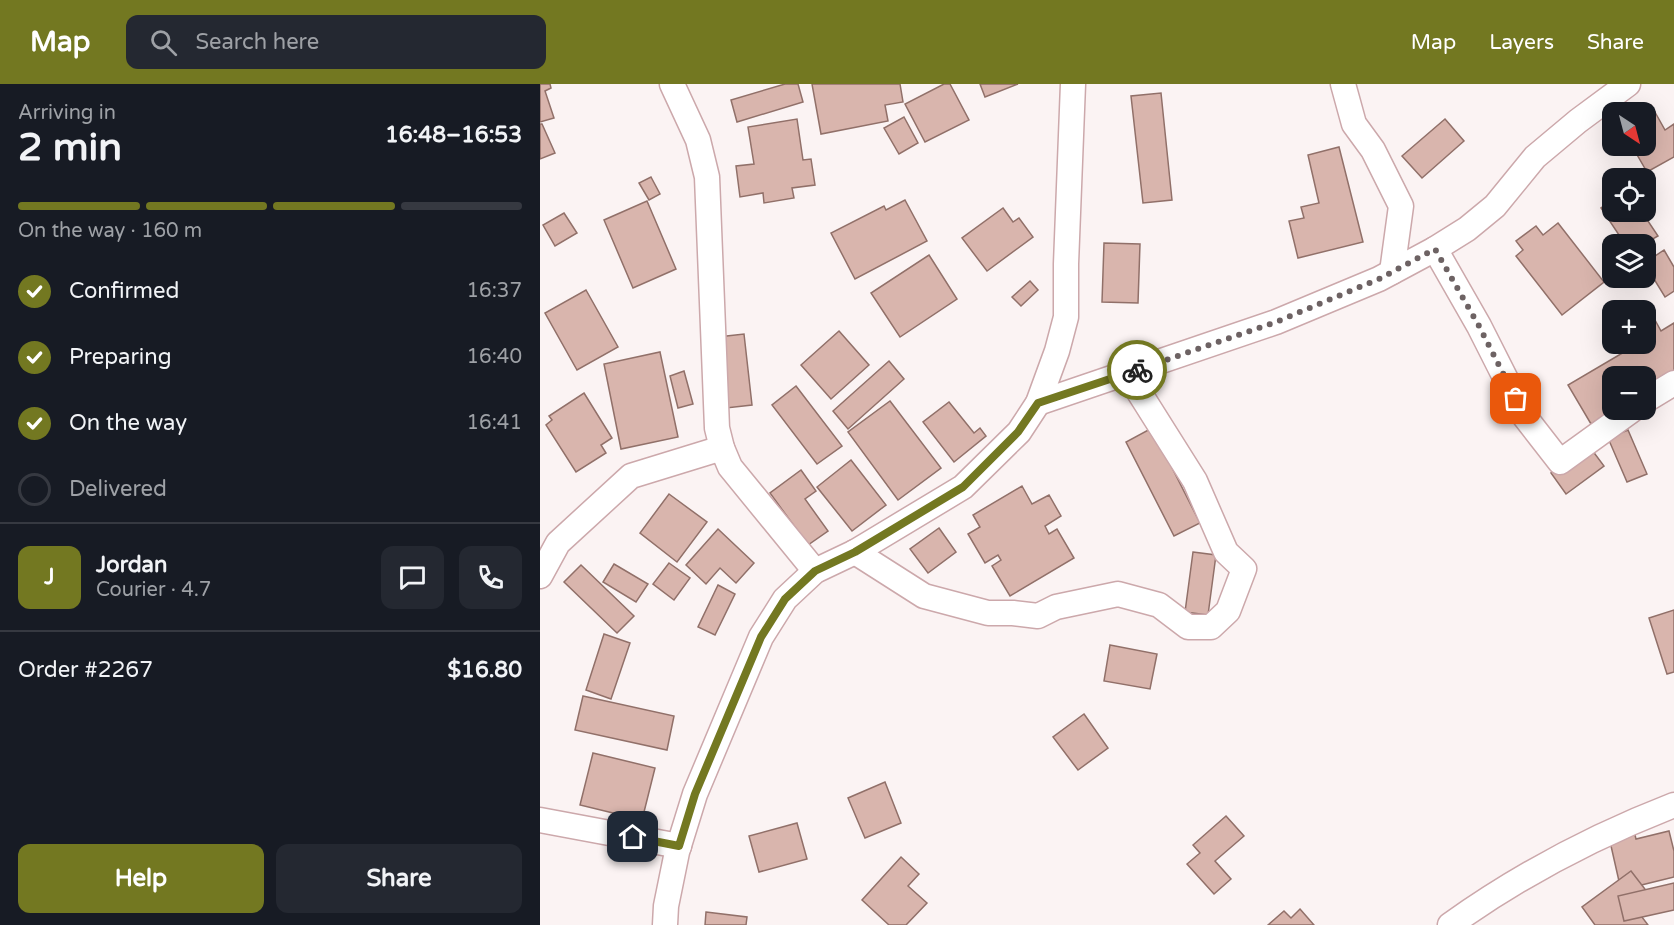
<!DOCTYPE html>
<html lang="en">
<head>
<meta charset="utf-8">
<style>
  :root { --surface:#171b24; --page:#242831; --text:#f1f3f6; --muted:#9ea1a6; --line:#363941; --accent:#737821 }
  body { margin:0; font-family:"Varela Round",sans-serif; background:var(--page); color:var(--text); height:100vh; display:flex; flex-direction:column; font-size:22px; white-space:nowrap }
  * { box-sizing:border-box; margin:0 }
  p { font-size:20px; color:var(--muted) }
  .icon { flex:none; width:33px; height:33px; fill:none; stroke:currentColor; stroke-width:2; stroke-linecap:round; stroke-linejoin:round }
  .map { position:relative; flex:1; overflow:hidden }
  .sheet { display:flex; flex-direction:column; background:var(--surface); width:540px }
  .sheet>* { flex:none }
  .needle { width:39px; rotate:144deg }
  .fabs { position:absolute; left:1062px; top:18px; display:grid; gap:12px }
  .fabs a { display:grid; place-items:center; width:54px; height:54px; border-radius:12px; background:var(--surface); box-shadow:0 6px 24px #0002; font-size:30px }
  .pin { position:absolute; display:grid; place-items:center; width:51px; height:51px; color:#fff; margin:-26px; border-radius:12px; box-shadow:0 3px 9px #0006 }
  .courier { position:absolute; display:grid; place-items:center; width:60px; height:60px; margin:-30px; border:4px solid #737821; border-radius:50%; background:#fff; color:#222; box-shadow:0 2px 8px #0007 }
  .summary em { font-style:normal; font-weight:700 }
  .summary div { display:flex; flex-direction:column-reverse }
  .summary { display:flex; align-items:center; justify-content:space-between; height:102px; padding:0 18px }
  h1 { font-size:39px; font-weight:700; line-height:45px }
  .bar { display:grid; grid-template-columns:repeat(4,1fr); gap:9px 6px; align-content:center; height:72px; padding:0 18px }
  .bar i { height:8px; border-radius:4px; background:var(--line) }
  .bar .active { background:var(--accent) }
  .bar p { grid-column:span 4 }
  .line { display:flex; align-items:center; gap:15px; padding:0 18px; border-top:2px solid var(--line) }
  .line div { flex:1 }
  .round { display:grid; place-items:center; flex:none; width:63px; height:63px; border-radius:12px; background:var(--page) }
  ol { padding:0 18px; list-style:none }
  li { display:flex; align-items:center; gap:18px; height:66px }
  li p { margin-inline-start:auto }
  li .icon { padding:6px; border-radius:50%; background:var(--accent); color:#fff; stroke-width:4 }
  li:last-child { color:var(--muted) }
  li i { width:33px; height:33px; border:3px solid var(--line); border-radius:50% }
  .button { display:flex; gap:12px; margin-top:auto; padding:12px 18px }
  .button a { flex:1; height:69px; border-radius:12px; background:var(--accent); color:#fff; font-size:24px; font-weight:700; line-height:69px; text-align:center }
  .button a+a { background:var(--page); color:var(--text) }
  header { display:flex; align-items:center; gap:36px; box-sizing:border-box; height:84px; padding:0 30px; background:var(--accent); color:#fff }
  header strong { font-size:28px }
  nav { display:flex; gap:33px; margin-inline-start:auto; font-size:21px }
  .search { width:420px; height:54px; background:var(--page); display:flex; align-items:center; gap:15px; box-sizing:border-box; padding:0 21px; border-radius:12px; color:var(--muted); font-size:22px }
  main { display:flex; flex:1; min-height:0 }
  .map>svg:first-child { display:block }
  .building { fill:#d9b5ad; stroke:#917069; stroke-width:1.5 }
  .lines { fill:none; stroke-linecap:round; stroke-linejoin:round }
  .minor-casing { stroke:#cca8ab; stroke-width:27 }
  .minor { stroke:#fff; stroke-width:24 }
  .done { stroke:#6d6263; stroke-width:6; stroke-dasharray:0 10.8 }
  .route { stroke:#737821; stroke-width:8 }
</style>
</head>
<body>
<header>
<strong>Map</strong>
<div class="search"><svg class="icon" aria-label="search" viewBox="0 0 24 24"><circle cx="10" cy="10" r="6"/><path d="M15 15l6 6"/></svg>Search here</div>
<nav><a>Map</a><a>Layers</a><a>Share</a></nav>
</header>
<main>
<section class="sheet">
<div class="summary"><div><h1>2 min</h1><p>Arriving in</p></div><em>16:48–16:53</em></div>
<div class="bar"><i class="active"></i><i class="active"></i><i class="active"></i><i></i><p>On the way · 160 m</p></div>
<ol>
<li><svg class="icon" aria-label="check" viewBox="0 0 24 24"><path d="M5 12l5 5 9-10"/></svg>Confirmed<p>16:37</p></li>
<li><svg class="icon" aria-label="check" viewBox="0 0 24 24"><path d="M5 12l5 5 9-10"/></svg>Preparing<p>16:40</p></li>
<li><svg class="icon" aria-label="check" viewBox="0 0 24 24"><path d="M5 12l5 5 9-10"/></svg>On the way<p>16:41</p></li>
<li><i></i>Delivered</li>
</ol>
<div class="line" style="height:108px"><b class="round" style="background:var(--accent);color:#fff">J</b><div><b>Jordan</b><p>Courier · 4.7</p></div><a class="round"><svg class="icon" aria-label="chat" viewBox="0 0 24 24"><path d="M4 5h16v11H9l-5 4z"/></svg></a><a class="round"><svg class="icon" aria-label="phone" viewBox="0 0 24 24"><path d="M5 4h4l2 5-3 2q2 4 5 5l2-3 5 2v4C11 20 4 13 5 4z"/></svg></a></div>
<div class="line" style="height:78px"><div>Order #2267</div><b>$16.80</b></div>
<div class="button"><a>Help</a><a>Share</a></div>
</section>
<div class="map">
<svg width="1134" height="841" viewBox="0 0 1134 841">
  <rect width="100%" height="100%" fill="#fbf3f3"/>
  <g class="building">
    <path d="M0,0H10L11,4L5,7L14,34L0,38Z"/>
    <path d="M245,0H258L263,18L197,38L191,16Z"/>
    <path d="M272,0H360L363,18L345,21L348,37L281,50Z"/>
    <path d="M404,0H410L429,36L385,58L365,20Z"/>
    <path d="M440,0H478L445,13Z"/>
    <path d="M621,9L632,116L603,119L591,12Z"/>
    <path d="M1111,21L1125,46L1134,40V73L1107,88L1092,62H1106V28H1098Z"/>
    <path d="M364,33L378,59L359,70L344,44Z"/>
    <path d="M257,35L263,76L271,75L275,101L252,104L254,114L224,119L223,109L200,113L196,82L214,80L208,43Z"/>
    <path d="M905,35L924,57L882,94L862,72Z"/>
    <path d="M0,40H2L15,69L0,75Z"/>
    <path d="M799,63L823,158L758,174L749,137L764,134L761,123L779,119L768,71Z"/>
    <path d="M111,93L120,110L109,116L99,99Z"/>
    <path d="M365,116L387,157L315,195L291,149L344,122L346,126Z"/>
    <path d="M1072,116V128H1102L1118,152L1104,160H1085L1061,124Z"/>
    <path d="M107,117L136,185L93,204L64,136Z"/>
    <path d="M463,124L473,138L479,134L493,153L447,187L422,154Z"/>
    <path d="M24,129L37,149L15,162L3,141Z"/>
    <path d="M1018,139L1064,198L1022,231L976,172L983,166L976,157L996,142L1003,151Z"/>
    <path d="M564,159L600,160L598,219L562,218Z"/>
    <path d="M1124,166L1134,183V207L1125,213L1106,182V178Z"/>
    <path d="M389,171L417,215L360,253L331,209Z"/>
    <path d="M490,197L498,206L481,222L472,213Z"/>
    <path d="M46,206L78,263L37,286L5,229Z"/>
    <path d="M1115,236L1121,247L1134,239V291L1106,308V292H1072V326H1075L1051,340L1028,301L1091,264L1088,260H1106V242Z"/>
    <path d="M299,247L329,281L291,315L261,281Z"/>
    <path d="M204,250L212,321L186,324L178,253Z"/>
    <path d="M120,268L138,353L81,365L64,280Z"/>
    <path d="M349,277L364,295L308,345L293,327Z"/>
    <path d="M144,287L153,320L138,324L130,292Z"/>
    <path d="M256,302L302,362L277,380L232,321Z"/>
    <path d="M44,309L72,354L61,361L66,369L36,388L6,341L12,336L9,332Z"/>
    <path d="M350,317L401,384L358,416L308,348Z"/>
    <path d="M409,318L434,349L440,344L446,352L414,378L383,338Z"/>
    <path d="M612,344L660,439L634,452L586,358Z"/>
    <path d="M1088,346L1107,390L1087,398L1068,354Z"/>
    <path d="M1049,362L1064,382L1026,410L1011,389Z"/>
    <path d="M311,376L346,421L312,447L277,403Z"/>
    <path d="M261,386L276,407L265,415L288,447L268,461L230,409Z"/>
    <path d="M482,402L492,420L509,411L521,432L505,442L509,450L517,445L534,474L470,512L452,482L461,476L458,471L445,479L428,450L440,443L433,431Z"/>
    <path d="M129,410L167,438L137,478L100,449Z"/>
    <path d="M399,444L416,468L388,489L370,465Z"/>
    <path d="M178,445L214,479L196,499L180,484L166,500L146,481Z"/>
    <path d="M653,468L676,471L668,531L645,528Z"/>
    <path d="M129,479L150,494L134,516L113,500Z"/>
    <path d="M74,480L108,500L96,518L63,498Z"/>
    <path d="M41,481L94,532L77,549L24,498Z"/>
    <path d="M178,501L195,510L175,551L158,543Z"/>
    <path d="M1134,526V588L1127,590L1109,534Z"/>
    <path d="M64,550L90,559L71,615L46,606Z"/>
    <path d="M570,561L617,570L610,605L564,597Z"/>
    <path d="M43,612L134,632L127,666L35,646Z"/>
    <path d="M544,630L568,664L538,686L513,653Z"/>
    <path d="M53,669L115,684L102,736L40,721Z"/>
    <path d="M345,698L361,739L325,754L308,714Z"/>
    <path d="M686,732L704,752L675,777L691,795L674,810L647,780L660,769L653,761Z"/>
    <path d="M257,739L267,775L219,788L209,752Z"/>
    <path d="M1094,747L1096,755L1129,747L1134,767V793L1081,806L1069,753Z"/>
    <path d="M361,773L379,790L368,802L387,819L366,841H349L322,816Z"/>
    <path d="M1091,787L1108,809L1092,820L1108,841H1055L1042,823Z"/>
    <path d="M1134,799V826L1084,837L1078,812Z"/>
    <path d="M760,825L774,841H728L744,827L751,834Z"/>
    <path d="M166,828L207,833L206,841H165Z"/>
  </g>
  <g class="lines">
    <defs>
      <g id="minor">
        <path d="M132,0L158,56L167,93L177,344L182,364L190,383L275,487"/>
        <path d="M803,0L814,40L833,66L861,122L852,188"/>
        <path d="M895,165L939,242L985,333L1020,378L1092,326"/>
        <path d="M1106,316L1134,299"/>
        <path d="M498,319L736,238L839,195L895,165L927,145L955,122L995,73L1038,37L1088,0"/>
        <path d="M315,468L384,512L448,529H473L498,532L516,523L578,510L619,521L648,543H671L688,527L704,485L686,468L655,397L587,289"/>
        <path d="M0,492L18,459L91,392L182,364"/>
        <path d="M0,736L139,762"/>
        <path d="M125,841L126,822L137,768L155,710L221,553L245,515L275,487L315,468L423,403L479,348L498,319L517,267L526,233V180L533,0"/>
        <path d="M910,841C980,791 1054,752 1134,721"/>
      </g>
    </defs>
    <use href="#minor" class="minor-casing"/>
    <use href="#minor" class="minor"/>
  </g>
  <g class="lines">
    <path class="done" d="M597,286L736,238L839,195L895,165L939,242L976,315"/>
    <path class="route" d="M93,753L139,762L155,710L221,553L245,515L275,487L315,468L423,403L478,348L498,319L597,286"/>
  </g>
</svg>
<div class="fabs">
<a><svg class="needle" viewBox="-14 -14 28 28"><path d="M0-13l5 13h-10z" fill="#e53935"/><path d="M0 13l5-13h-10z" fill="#9ea1a6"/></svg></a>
<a><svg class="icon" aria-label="locate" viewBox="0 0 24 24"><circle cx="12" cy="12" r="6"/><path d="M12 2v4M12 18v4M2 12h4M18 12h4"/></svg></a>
<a><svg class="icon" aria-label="layers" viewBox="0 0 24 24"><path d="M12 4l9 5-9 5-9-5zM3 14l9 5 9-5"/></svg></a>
<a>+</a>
<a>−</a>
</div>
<div class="pin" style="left:976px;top:315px;background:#ea580c"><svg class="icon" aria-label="bag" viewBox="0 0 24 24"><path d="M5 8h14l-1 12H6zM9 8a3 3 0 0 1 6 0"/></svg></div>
<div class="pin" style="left:93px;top:753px;background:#1f2937"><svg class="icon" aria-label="home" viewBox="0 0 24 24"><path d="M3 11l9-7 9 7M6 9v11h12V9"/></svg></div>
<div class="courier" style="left:597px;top:286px"><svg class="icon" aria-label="bike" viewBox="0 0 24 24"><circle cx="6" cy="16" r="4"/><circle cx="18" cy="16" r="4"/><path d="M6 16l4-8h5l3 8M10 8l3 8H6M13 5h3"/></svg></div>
</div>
</main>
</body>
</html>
